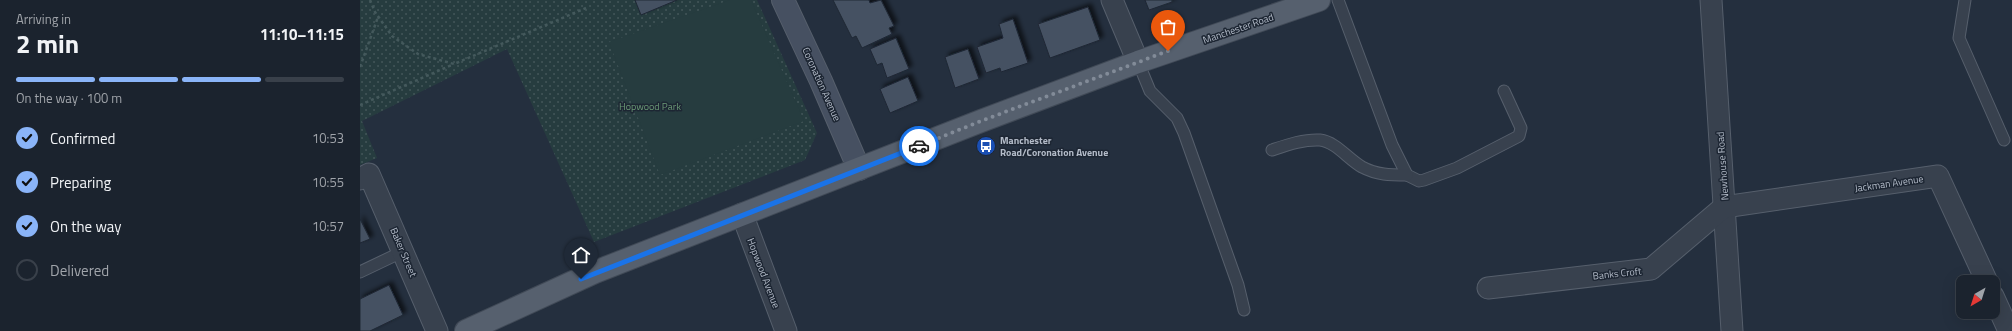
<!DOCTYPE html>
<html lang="en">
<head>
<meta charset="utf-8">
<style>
  :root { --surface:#1b232e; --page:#282f3a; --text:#f1f3f6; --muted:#a0a4aa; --line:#39404a; --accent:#8ab4f8 }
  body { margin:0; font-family:"Titillium Web",sans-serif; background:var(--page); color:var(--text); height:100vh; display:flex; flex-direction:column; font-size:15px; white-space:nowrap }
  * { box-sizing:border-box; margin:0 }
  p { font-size:13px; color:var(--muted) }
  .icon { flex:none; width:22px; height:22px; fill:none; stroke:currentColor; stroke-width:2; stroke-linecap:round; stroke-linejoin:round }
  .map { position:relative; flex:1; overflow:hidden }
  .panel { display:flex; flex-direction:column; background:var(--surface); width:360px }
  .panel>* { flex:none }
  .needle { width:26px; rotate:219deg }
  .tools { position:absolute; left:1596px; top:275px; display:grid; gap:8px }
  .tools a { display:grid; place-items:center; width:44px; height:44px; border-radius:8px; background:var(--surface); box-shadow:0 4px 16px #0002,0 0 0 1px var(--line); font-size:20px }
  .pin { position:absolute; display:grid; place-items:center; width:34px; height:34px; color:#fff; margin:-41px -17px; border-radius:50% 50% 50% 0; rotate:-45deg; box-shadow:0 0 4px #0007 }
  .pin .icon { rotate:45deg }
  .courier { position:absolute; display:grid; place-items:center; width:40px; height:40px; margin:-20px; border:3px solid #1a73e8; border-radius:50%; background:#fff; color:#222; box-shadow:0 1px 5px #0007 }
  .summary em { font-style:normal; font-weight:700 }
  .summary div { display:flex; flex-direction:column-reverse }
  .summary { display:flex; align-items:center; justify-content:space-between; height:68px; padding:0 16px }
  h1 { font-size:26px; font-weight:700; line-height:30px }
  .bar { display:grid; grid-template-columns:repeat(4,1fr); gap:6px 4px; align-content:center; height:48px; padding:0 16px }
  .bar i { height:5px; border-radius:3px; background:var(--line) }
  .bar .selected { background:var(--accent) }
  .bar p { grid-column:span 4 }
  ol { padding:0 16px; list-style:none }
  li { display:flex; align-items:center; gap:12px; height:44px }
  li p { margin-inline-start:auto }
  li .icon { padding:4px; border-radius:50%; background:var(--accent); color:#111; stroke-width:4 }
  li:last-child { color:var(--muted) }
  li i { width:22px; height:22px; border:2px solid var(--line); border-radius:50% }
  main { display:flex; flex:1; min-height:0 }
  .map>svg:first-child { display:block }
  .green { fill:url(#green-dots) }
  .pitch { fill:#263c3f }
  .building { fill:#455162; stroke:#1f2835; filter:url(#shadow) }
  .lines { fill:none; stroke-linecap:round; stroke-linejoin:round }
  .lane-casing { stroke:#565f6c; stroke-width:13 }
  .street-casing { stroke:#565f6c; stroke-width:23 }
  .secondary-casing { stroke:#565f6c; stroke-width:24 }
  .primary-casing { stroke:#414a57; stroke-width:24 }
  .path { stroke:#44595c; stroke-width:2.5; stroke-dasharray:3 3; stroke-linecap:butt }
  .lane { stroke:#38414e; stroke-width:11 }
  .street { stroke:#38414e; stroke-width:21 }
  .secondary { stroke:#465061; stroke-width:22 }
  .primary { stroke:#56606e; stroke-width:22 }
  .done { stroke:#828b98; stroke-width:4; stroke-dasharray:0 7.2 }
  .route { stroke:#1a73e8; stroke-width:5 }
  .labels { text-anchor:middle; stroke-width:3; stroke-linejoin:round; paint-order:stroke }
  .street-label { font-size:10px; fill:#b4bcc9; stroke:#1d2633 }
  .park-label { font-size:10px; fill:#6b9a76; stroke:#1d2633 }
  .poi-label { font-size:10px; font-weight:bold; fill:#b4bcc9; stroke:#1d2633; text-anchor:start }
</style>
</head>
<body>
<main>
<section class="panel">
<div class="summary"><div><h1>2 min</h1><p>Arriving in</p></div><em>11:10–11:15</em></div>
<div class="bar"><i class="selected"></i><i class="selected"></i><i class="selected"></i><i></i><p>On the way · 100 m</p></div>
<ol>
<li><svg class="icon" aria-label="check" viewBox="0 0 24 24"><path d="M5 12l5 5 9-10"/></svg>Confirmed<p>10:53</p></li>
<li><svg class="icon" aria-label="check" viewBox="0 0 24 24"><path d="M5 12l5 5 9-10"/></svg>Preparing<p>10:55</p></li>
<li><svg class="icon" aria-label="check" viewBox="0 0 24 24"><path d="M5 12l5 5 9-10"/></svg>On the way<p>10:57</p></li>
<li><i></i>Delivered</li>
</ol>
</section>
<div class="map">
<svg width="1652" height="331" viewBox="0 0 1652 331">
  <defs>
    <pattern id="green-dots" width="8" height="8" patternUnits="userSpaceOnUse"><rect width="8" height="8" fill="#263c3f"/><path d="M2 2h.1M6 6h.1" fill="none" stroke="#435659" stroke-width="1.8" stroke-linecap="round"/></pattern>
    <filter id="shadow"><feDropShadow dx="3.5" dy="-3.5" stdDeviation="2" flood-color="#0009"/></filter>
  </defs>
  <rect width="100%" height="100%" fill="#242f3e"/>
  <path class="green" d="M0,0H397L457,133L445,160L234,242L147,49L2,121L17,158L0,165Z"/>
  <path class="pitch" d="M370,0H391L444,121L300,175L249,42Z"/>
  <g class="building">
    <path d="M275,0H317L281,15Z"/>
    <path d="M473,0H509L510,3L521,0L534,26L529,28L532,34L502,48L496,36L492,38Z"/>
    <path d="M785,0H812V2L789,10Z"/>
    <path d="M728,7L740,40L690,58L678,24Z"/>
    <path d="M653,19L668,63L641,72L640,68L626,73L617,47L643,38L639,24Z"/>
    <path d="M536,38L549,69L527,78L522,63L517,65L510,49Z"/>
    <path d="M608,49L619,79L595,88L585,57Z"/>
    <path d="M548,77L558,101L530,113L520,89Z"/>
    <path d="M0,219L10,239L0,243Z"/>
    <path d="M29,285L43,315L10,331H0V299Z"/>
  </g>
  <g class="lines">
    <defs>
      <g id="lane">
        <path d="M978,0L1032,145L1047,175L1059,181L1064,180L1097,168L1159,136L1161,128L1144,91"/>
        <path d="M1605,0L1599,38L1644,140"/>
        <path d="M778,62L790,91L817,118L824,133L878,285L884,310"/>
        <path d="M912,150C927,145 944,139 960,140C976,142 988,159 1002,167C1017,175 1030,175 1047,175"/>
        <path d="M0,272L44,251"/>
      </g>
      <g id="street">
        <path d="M752,0L778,62"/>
        <path d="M1351,0L1372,331"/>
        <path d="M0,179L9,174L77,331"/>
        <path d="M382,214L426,331"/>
        <path d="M1128,288L1291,269L1364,207L1578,176L1627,282"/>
        <path d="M1633,296L1649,331"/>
      </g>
      <path id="secondary" d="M423,0L461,81L499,169"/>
      <path id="primary" d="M106,331L235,272L621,121L778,62L959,0"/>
    </defs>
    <use href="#lane" class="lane-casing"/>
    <use href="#street" class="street-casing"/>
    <use href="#secondary" class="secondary-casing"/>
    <use href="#primary" class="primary-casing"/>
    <g class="path">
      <path d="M10,0L15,12L32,36L58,54L94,64L226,8"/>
      <path d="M0,67L18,17"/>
      <path d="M0,105L94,64"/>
    </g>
    <use href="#lane" class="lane"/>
    <use href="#street" class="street"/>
    <use href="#secondary" class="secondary"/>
    <use href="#primary" class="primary"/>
  </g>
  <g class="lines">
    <path class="done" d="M559,146L621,121L808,51"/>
    <path class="route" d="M221,279L559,146"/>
  </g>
  <defs>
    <symbol id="bus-disc" viewBox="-11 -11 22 22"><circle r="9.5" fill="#1a4fb4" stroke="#1d2633"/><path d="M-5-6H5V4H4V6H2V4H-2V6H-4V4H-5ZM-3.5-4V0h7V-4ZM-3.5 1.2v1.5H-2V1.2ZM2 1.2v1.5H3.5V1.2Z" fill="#fff"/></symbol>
  </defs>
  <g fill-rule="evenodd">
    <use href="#bus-disc" x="615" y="135" width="22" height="22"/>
  </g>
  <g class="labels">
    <g class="street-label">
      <text transform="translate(878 28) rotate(-19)" y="4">Manchester Road</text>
      <text transform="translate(462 84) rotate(66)" y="4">Coronation Avenue</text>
      <text transform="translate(1362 166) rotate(-94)" y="4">Newhouse Road</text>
      <text transform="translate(1529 183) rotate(-8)" y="4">Jackman Avenue</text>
      <text transform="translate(44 252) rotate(67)" y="4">Baker Street</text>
      <text transform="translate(404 273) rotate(69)" y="4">Hopwood Avenue</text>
      <text transform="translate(1257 273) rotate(-6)" y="4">Banks Croft</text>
    </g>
    <g class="park-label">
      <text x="290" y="110">Hopwood Park</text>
    </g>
    <g class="poi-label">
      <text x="640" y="144">Manchester<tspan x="640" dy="12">Road/Coronation Avenue</tspan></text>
    </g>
  </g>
</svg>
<div class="tools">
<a><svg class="needle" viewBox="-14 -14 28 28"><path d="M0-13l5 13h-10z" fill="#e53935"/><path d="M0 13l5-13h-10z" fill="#a0a4aa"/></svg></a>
</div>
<div class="pin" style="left:808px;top:51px;background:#ea580c"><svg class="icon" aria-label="bag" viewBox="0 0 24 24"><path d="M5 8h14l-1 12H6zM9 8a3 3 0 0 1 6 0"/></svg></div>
<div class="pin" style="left:221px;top:279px;background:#1f2937"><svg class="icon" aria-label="home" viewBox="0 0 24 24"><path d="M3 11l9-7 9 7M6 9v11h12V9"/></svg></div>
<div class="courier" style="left:559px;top:146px"><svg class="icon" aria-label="car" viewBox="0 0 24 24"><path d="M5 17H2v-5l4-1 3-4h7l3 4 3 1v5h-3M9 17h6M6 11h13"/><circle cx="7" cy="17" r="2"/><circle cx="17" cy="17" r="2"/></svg></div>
</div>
</main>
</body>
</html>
